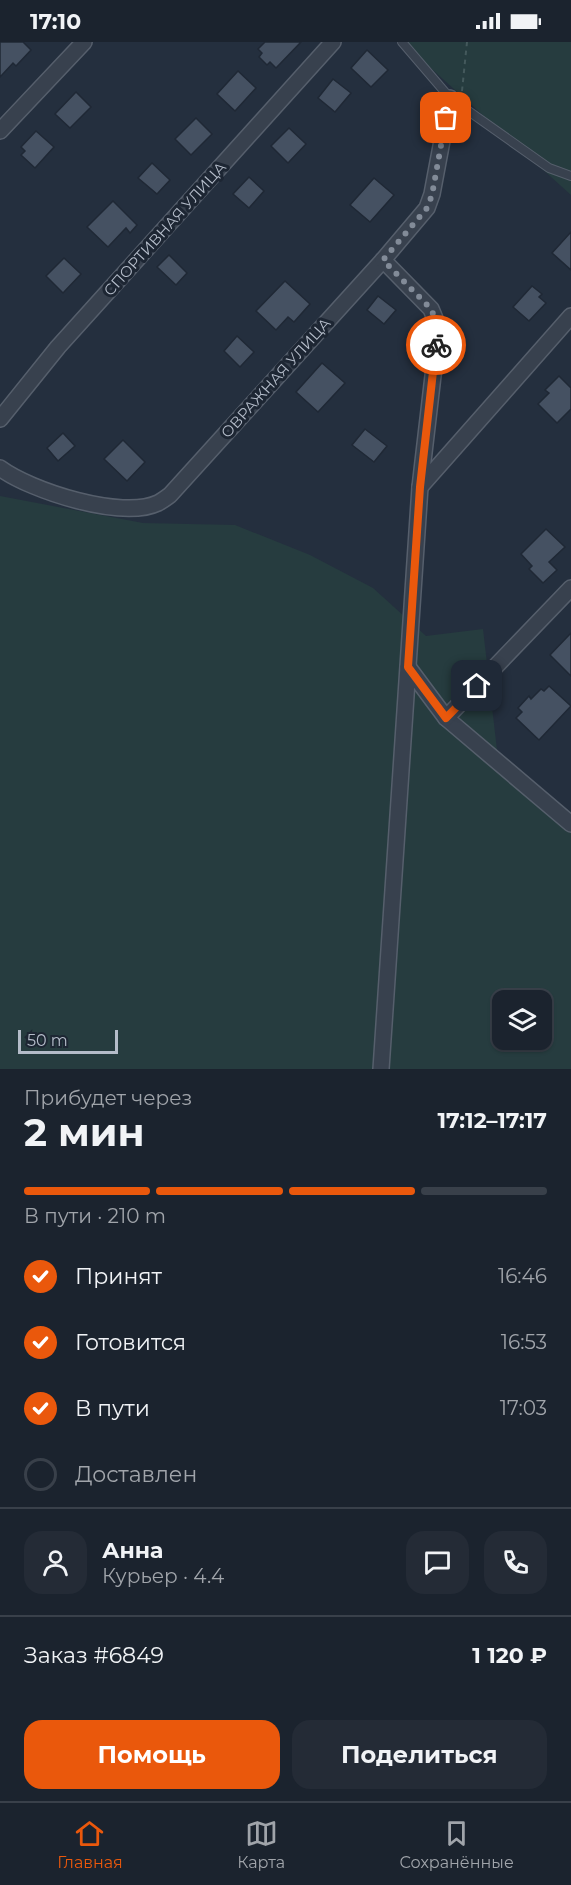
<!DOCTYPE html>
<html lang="ru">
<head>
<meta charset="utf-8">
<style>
  :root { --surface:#1b232e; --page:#242b36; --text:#f1f3f6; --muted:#a0a4aa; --line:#39404a; --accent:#ea580c }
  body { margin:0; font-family:Montserrat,sans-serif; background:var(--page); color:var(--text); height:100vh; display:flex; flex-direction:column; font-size:22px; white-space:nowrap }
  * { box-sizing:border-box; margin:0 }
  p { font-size:20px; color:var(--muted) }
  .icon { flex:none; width:33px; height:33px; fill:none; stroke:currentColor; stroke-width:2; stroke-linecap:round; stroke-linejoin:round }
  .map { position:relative; height:1027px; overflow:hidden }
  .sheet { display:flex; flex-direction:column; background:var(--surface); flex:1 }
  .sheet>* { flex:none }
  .buttons { position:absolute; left:492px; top:948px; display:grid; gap:12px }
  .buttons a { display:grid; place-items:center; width:60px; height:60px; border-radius:12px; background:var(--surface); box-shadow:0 2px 4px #0004,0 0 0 2px var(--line); font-size:30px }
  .scale { position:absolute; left:18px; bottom:15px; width:100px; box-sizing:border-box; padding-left:6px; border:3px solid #b4bcc9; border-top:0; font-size:16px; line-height:21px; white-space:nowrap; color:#b4bcc9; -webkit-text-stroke:4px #1d2633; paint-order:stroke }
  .pin { position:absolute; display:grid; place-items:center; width:51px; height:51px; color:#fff; margin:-26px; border-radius:12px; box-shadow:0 3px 9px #0006 }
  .courier { position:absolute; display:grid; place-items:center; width:60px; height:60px; margin:-30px; border:4px solid #ea580c; border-radius:50%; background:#fff; color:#222; box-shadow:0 2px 8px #0007 }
  .summary em { font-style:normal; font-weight:700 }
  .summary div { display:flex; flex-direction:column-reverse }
  .summary { display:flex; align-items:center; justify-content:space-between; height:102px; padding:0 24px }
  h1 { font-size:39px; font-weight:700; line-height:45px }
  .bar { display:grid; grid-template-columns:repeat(4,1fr); gap:9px 6px; align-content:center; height:72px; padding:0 24px }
  .bar i { height:8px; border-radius:4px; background:var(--line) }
  .bar .active { background:var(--accent) }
  .bar p { grid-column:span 4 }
  .line { display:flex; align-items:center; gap:15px; padding:0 24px; border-top:2px solid var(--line) }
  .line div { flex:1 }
  .round { display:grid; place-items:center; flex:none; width:63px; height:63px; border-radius:18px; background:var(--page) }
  ol { padding:0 24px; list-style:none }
  li { display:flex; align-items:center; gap:18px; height:66px }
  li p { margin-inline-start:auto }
  li .icon { padding:6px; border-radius:50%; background:var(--accent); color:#fff; stroke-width:4 }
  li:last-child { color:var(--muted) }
  li i { width:33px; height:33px; border:3px solid var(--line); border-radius:50% }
  .button { display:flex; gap:12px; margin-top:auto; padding:12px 24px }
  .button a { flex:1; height:69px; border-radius:18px; background:var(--accent); color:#fff; font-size:24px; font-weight:700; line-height:69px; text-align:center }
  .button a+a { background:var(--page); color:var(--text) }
  .status { display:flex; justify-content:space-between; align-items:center; height:42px; padding:0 30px; background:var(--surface); direction:ltr }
  .status svg { height:16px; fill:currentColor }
  .tabs { display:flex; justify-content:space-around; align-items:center; height:84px; border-top:2px solid var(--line); background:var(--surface); font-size:16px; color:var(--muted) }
  .tabs a { display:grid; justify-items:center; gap:3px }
  .tabs .active { color:var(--accent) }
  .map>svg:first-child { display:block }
  .green { fill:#263c3f; fill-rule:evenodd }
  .building { fill:#455162; stroke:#1f2835; stroke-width:1.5 }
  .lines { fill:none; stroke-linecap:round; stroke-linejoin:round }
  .service-casing { stroke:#565f6c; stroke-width:10 }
  .minor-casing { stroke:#565f6c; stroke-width:18 }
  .path { stroke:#44595c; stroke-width:2; stroke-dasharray:4.5 4.5; stroke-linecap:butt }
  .service { stroke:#38414e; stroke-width:8 }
  .minor { stroke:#38414e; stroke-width:15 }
  .done { stroke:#828b98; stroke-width:6; stroke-dasharray:0 10.8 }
  .route { stroke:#ea580c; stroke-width:8 }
  .labels { text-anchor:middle; stroke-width:6; stroke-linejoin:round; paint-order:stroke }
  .street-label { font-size:15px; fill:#b4bcc9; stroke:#1d2633 }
</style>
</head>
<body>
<div class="status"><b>17:10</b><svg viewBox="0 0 49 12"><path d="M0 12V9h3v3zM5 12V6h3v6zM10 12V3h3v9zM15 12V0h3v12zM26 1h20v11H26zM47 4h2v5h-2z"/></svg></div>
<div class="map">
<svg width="571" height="1027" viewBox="0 0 571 1027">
  <rect width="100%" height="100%" fill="#242f3e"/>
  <g class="green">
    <path d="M402,0H571V153Z"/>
    <path d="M0,454L143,481L235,483L310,513L373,546L426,594L483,587L497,708L546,751L571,776V1027H0ZM502,958H542V998H502Z"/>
  </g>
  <g class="building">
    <path d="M0,0H23L31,8L16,24L13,21L0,35Z"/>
    <path d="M265,0H301L276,26L270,20L267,23L259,15L262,11L258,7Z"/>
    <path d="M367,8L388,28L371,45L351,26Z"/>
    <path d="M238,29L256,46L235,69L217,52Z"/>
    <path d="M333,37L351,51L335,70L318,56Z"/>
    <path d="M76,50L91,65L70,86L55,72Z"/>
    <path d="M196,76L212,92L191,113L175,97Z"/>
    <path d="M289,86L306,102L288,121L271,104Z"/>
    <path d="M36,89L54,105L35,126L21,113L25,109L21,105Z"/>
    <path d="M152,121L170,138L157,152L138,136Z"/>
    <path d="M249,135L264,149L249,166L233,152Z"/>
    <path d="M374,136L394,153L370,180L350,163Z"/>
    <path d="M113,159L137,183L130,191L126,186L108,205L87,185Z"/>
    <path d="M571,190V228L552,211Z"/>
    <path d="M169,213L187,231L176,243L157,225Z"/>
    <path d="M64,216L81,232L63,251L46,234Z"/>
    <path d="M285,239L310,262L294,280L288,275L276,288L256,269Z"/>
    <path d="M532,244L542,252L539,255L546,261L529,279L513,265Z"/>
    <path d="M378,254L396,268L384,282L367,268Z"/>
    <path d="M237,294L254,310L240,325L224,309Z"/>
    <path d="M322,321L345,341L318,370L296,350Z"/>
    <path d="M559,334L571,346V367L557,381L538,362L549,351L545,348Z"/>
    <path d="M365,387L387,404L374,420L352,403Z"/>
    <path d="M63,391L75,404L58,419L47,406Z"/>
    <path d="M123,398L145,420L127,439L104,417Z"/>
    <path d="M546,487L565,505L549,520L557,528L543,541L529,527L532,524L521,512Z"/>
    <path d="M571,591V634L550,613Z"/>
    <path d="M549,644L571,664L539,698L516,676L522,670L518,666L529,654L531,657L541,647L544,649Z"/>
  </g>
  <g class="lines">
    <defs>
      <path id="service" d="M402,0L450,56L549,126L571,134"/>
      <g id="minor">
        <path d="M0,89L84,0"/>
        <path d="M0,377L58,305L333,0"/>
        <path d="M0,426C31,449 122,478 158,461C162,459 166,456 170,453L383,218L427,166L432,152L450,56"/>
        <path d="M420,445L571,274"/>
        <path d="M408,625L446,676L571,782"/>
        <path d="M446,676L571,546"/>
        <path d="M381,1027L420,445L438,291L436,279L431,267L383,218"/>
      </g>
    </defs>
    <use href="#service" class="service-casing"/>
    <use href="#minor" class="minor-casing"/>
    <path class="path" d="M462,49L467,0"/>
    <use href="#service" class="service"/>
    <use href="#minor" class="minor"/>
  </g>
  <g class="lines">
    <path class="done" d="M436,303V279L431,267L383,218L427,166L432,153L446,76"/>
    <path class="route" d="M436,303L420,445L408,625L446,676L477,644"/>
  </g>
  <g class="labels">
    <g class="street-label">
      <text transform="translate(165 187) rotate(-48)" y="5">СПОРТИВНАЯ УЛИЦА</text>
      <text transform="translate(276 336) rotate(-48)" y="5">ОВРАЖНАЯ УЛИЦА</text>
    </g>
  </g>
</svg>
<div class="buttons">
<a><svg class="icon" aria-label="layers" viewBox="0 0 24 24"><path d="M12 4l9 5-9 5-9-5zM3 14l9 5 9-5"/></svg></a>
</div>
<div class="scale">50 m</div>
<div class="pin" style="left:446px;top:76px;background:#ea580c"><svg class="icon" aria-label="bag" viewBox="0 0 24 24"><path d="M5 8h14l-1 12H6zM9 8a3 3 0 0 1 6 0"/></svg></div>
<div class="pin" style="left:477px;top:644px;background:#1f2937"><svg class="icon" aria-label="home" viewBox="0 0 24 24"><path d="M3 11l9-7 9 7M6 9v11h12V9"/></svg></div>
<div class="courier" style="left:436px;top:303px"><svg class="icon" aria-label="bike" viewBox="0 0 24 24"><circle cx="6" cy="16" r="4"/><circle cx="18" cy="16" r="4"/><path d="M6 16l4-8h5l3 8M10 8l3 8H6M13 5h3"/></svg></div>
</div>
<section class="sheet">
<div class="summary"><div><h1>2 мин</h1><p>Прибудет через</p></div><em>17:12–17:17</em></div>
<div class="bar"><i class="active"></i><i class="active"></i><i class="active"></i><i></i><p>В пути · 210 m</p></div>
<ol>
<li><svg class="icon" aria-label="check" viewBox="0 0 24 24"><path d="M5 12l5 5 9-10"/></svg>Принят<p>16:46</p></li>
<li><svg class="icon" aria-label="check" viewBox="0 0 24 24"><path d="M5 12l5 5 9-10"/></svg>Готовится<p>16:53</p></li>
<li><svg class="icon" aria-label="check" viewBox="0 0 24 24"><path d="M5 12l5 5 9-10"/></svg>В пути<p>17:03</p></li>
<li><i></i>Доставлен</li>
</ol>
<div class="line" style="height:108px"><a class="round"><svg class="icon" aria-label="person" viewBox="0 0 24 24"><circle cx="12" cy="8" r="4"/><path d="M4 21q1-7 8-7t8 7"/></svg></a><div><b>Анна</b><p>Курьер · 4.4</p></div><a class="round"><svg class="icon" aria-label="chat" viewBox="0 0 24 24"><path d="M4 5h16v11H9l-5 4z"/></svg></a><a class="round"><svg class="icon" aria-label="phone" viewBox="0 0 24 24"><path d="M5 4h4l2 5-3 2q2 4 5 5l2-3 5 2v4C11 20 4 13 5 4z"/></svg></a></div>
<div class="line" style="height:78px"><div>Заказ #6849</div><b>1 120 ₽</b></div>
<div class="button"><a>Помощь</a><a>Поделиться</a></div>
</section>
<nav class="tabs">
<a class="active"><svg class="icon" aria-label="home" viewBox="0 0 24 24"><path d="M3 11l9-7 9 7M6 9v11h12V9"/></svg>Главная</a>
<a><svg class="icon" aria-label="map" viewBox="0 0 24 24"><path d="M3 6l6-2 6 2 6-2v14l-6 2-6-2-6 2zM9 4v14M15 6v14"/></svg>Карта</a>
<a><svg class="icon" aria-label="saved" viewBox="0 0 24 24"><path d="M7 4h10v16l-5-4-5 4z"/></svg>Сохранённые</a>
</nav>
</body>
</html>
